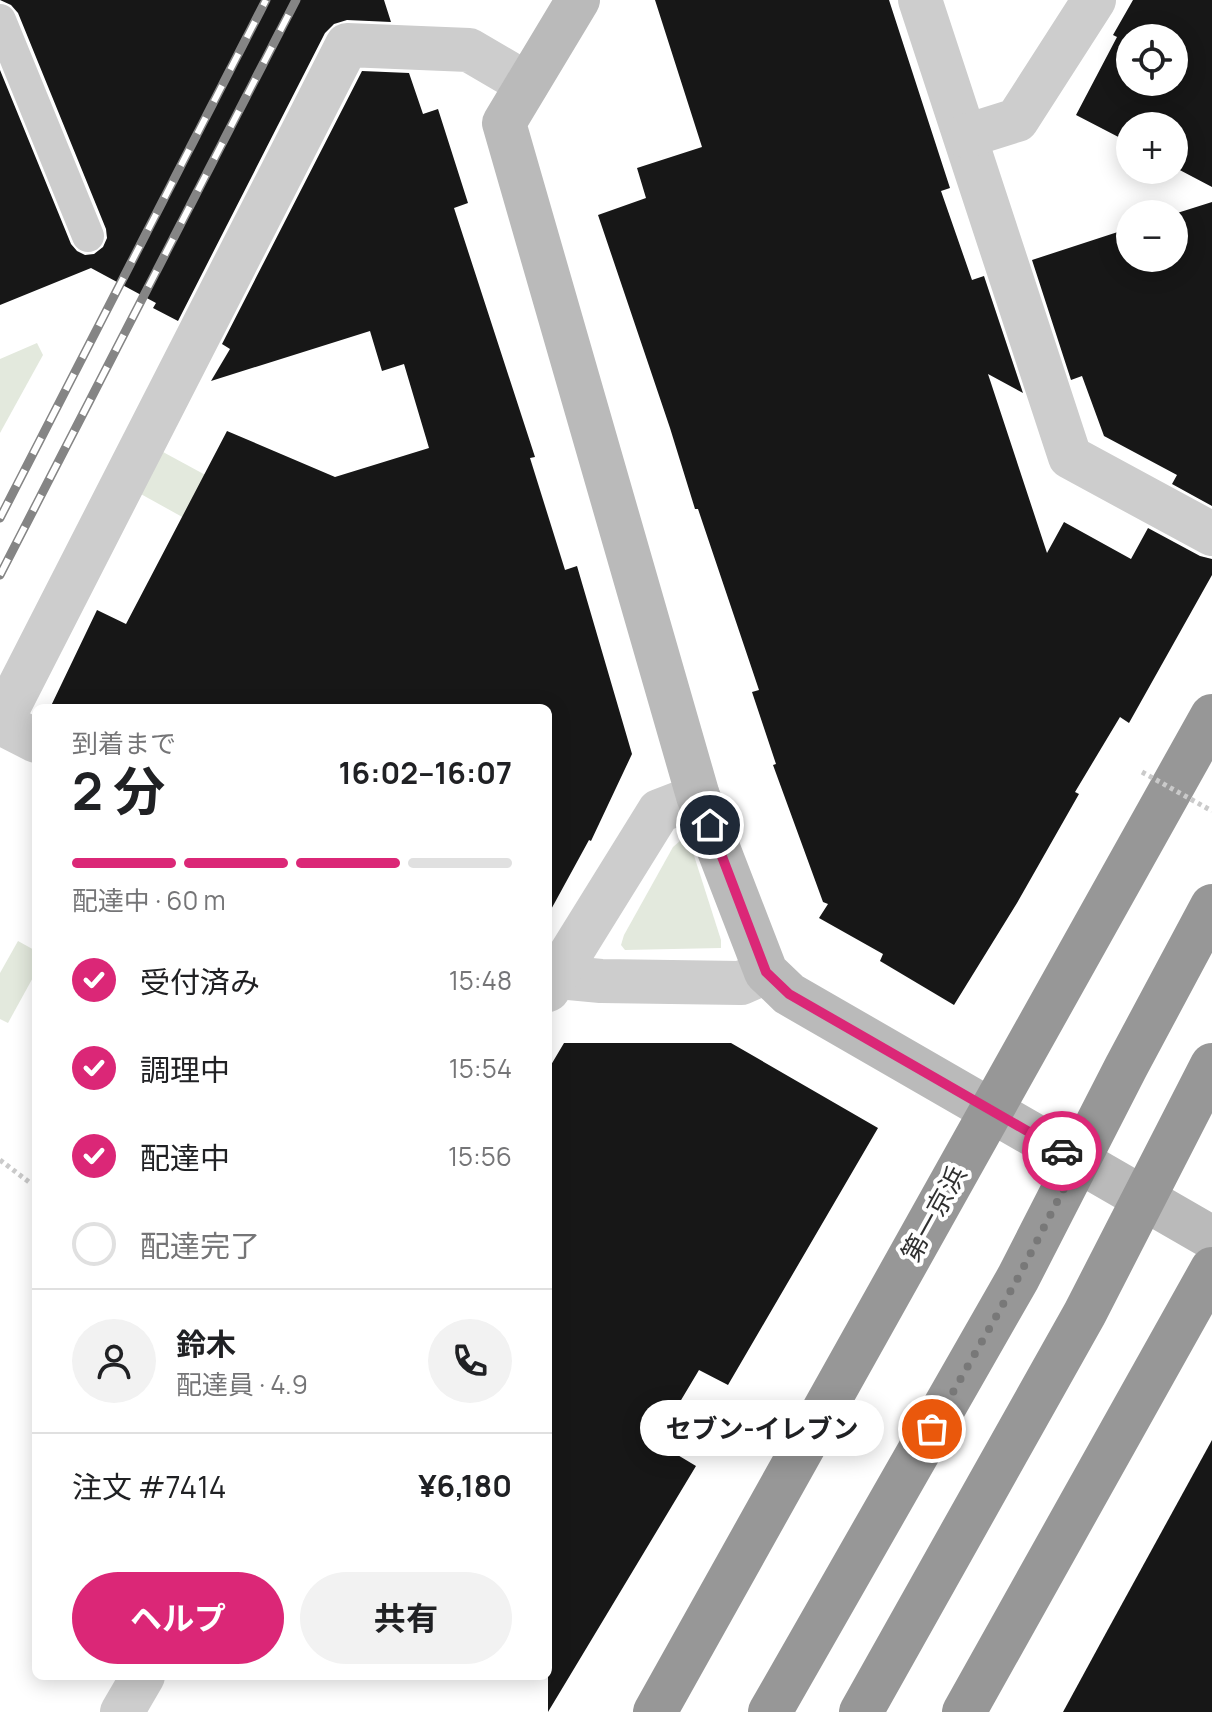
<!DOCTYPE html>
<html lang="ja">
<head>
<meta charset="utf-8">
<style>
  :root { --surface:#fff; --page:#f2f2f2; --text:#202124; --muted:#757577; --line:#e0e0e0; --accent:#db2777 }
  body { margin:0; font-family:Manrope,"Noto Sans JP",sans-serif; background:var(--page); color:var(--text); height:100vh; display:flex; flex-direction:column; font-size:30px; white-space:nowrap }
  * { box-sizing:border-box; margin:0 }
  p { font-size:26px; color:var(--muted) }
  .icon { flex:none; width:44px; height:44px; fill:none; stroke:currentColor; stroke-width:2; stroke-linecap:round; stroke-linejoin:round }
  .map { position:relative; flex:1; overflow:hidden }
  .panel { position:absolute; left:32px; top:704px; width:520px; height:976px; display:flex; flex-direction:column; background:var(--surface); border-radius:12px; box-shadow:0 4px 20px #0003 }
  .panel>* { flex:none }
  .controls { position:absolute; left:1116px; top:24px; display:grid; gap:16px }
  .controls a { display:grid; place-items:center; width:72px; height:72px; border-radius:50%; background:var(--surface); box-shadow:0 4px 20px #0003; font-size:40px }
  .pin { position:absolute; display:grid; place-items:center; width:68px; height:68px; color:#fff; margin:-34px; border:4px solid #fff; border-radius:50%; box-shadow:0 2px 8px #0007 }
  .courier { position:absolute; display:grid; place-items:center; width:80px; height:80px; margin:-40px; border:6px solid #db2777; border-radius:50%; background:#fff; color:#222; box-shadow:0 2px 10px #0007 }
  .bubble { position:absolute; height:56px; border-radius:28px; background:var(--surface); box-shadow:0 4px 20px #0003; font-size:26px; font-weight:700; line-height:56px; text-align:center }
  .overview em { font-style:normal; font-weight:700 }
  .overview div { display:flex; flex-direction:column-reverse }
  .overview { display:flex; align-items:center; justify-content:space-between; height:136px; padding:0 40px }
  h1 { font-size:52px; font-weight:700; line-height:60px }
  .bar { display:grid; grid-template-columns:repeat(4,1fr); gap:12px 8px; align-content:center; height:96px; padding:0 40px }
  .bar i { height:10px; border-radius:6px; background:var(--line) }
  .bar .active { background:var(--accent) }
  .bar p { grid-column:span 4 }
  .line { display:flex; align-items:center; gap:20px; padding:0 40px; border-top:2px solid var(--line) }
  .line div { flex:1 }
  .round { display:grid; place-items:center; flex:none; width:84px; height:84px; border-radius:42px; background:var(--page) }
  ol { padding:0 40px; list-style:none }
  li { display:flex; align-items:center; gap:24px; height:88px }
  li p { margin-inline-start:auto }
  li .icon { padding:8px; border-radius:50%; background:var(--accent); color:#fff; stroke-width:4 }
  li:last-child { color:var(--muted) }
  li i { width:44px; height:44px; border:4px solid var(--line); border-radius:50% }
  .action { display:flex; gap:16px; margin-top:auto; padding:16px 40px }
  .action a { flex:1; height:92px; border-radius:48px; background:var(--accent); color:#fff; font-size:32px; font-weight:700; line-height:92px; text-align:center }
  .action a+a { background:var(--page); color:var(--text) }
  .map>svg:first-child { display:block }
  .green { fill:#e3e9dd }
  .building { fill:#171717; fill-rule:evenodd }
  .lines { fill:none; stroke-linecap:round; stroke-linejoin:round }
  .path { stroke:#cacaca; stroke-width:5; stroke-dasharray:4 4; stroke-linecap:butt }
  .lane { stroke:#cdcdcd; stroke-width:32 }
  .street { stroke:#cdcdcd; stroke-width:44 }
  .secondary { stroke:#bababa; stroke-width:44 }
  .highway { stroke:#979797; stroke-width:44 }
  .rail-casing { stroke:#858585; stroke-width:9 }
  .rail { stroke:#fff; stroke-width:6; stroke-dasharray:18; stroke-linecap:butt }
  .path-bridge { stroke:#cacaca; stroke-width:5; stroke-dasharray:4 4; stroke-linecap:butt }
  .done { stroke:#787878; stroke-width:8; stroke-dasharray:0 14.4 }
  .route { stroke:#db2777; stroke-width:10 }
  .labels { text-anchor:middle; stroke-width:8; stroke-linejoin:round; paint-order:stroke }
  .street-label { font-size:26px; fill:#303030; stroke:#fff }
</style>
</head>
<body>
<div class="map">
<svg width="1212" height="1712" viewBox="0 0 1212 1712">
  <rect width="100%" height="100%" fill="#fff"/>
  <g class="green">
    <path d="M37,343L43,355L0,433V359Z"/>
    <path d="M163,452L246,497L222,539L139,493Z"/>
    <path d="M687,840L690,843L721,940V948L625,950L621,945L624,935L673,847L680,841Z"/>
    <path d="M18,941L36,951V972L8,1023L0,1019V973Z"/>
  </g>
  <g class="building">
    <path d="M0,0H384L391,22L347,20L334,24L325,33L178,321L153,308L156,303L91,268L0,305V70L71,244L77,251L85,255L94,254L103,247L107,238L106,229L18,13L11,5Z"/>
    <path d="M655,0H889L950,188L941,191L972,280L984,276L1023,393L988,374L1047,553L1064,522L1131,559L1148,528L1200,556L1212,559V575L1129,723L1120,717L1075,792L1079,794L1017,903L954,1005L880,961L883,954L819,918L828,904L823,902L773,765L776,764L752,692L759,690L698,509H695L670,428L598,215L646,198L637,168L702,147Z"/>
    <path d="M1133,0H1212V187L1174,167V126H1130V143L1076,115L1117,37L1113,35ZM1130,38H1174V82H1130Z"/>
    <path d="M362,71L409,73L423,114L438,109L468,203L454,208L535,457L530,458L565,570L577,566L632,754L591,841L589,840L548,915V708H50L97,610L126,624L227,431L335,477L429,448L404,364L382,371L370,331L211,381L230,349L222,344Z"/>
    <path d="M1212,202V506L1172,484L1177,475L1104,436L1082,376L1071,380L1032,260L1130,228V258H1174V214Z"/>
    <path d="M564,1043H731L878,1128L728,1385L699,1370L656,1442L696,1466L548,1712V1070Z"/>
    <path d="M1212,1440V1712H1063L1106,1633Z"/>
  </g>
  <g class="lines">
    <path class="path" d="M0,1160L29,1182"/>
    <path class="lane" d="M0,20L88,236"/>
    <g class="street">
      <path d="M920,0L1070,457L1212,534"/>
      <path d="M966,136L1017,120L1094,0"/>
      <path d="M1,723L36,741"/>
      <path d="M0,724L347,45L469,50L527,84"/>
      <path d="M548,976L601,981L741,983L766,972"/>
      <path d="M548,990L659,811L698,796"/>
      <path d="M122,1712L143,1676"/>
    </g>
    <path class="secondary" d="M578,0L504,123L698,796L766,972L789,994L1212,1238"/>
    <g class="highway">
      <path d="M655,1712L1212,716"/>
      <path d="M770,1712L1018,1278L1126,1067L1212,906"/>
      <path d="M861,1712L1085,1313L1212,1065"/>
      <path d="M964,1712L1212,1269"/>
    </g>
    <defs>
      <g id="rail">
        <path d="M0,518L266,0"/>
        <path d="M0,575L296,0"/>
      </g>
    </defs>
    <use href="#rail" class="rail-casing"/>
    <use href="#rail" class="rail"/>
    <path class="path-bridge" d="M1142,772L1212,811"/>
  </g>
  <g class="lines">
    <path class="done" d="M932,1429L1018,1278L1078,1161L1062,1151"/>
    <path class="route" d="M710,825L766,972L789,994L1062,1151"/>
  </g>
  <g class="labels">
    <g class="street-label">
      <text transform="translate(934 1214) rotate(-61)" y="9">第一京浜</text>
    </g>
  </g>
</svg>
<div class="controls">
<a><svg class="icon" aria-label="locate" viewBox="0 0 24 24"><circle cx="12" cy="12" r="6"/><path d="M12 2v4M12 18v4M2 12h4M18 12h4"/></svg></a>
<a>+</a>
<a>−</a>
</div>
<div class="pin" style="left:932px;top:1429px;background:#ea580c"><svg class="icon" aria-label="bag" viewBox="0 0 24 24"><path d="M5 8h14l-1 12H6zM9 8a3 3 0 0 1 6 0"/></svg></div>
<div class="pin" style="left:710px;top:825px;background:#1f2937"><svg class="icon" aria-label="home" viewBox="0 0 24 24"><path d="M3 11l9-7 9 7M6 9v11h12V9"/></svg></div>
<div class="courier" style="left:1062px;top:1151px"><svg class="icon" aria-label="car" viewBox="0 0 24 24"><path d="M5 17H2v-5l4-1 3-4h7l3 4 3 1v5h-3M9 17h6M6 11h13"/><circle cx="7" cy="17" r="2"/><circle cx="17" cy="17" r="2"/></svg></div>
<div class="bubble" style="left:640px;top:1400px;width:244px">セブン-イレブン</div>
<section class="panel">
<div class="overview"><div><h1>2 分</h1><p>到着まで</p></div><em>16:02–16:07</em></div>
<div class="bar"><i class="active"></i><i class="active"></i><i class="active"></i><i></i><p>配達中 · 60 m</p></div>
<ol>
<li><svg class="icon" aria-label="check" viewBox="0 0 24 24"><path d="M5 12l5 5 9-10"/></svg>受付済み<p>15:48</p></li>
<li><svg class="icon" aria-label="check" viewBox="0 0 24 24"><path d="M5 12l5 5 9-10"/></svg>調理中<p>15:54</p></li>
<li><svg class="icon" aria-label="check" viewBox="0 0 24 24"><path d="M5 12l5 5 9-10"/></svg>配達中<p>15:56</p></li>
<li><i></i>配達完了</li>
</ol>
<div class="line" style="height:144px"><a class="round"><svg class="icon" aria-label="person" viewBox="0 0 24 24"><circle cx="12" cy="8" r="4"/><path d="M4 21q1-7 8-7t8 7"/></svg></a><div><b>鈴木</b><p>配達員 · 4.9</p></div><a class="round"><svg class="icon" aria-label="phone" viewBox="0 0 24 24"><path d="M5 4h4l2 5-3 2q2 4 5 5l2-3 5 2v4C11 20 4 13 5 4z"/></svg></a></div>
<div class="line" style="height:104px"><div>注文 #7414</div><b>¥6,180</b></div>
<div class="action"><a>ヘルプ</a><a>共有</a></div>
</section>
</div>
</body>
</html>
